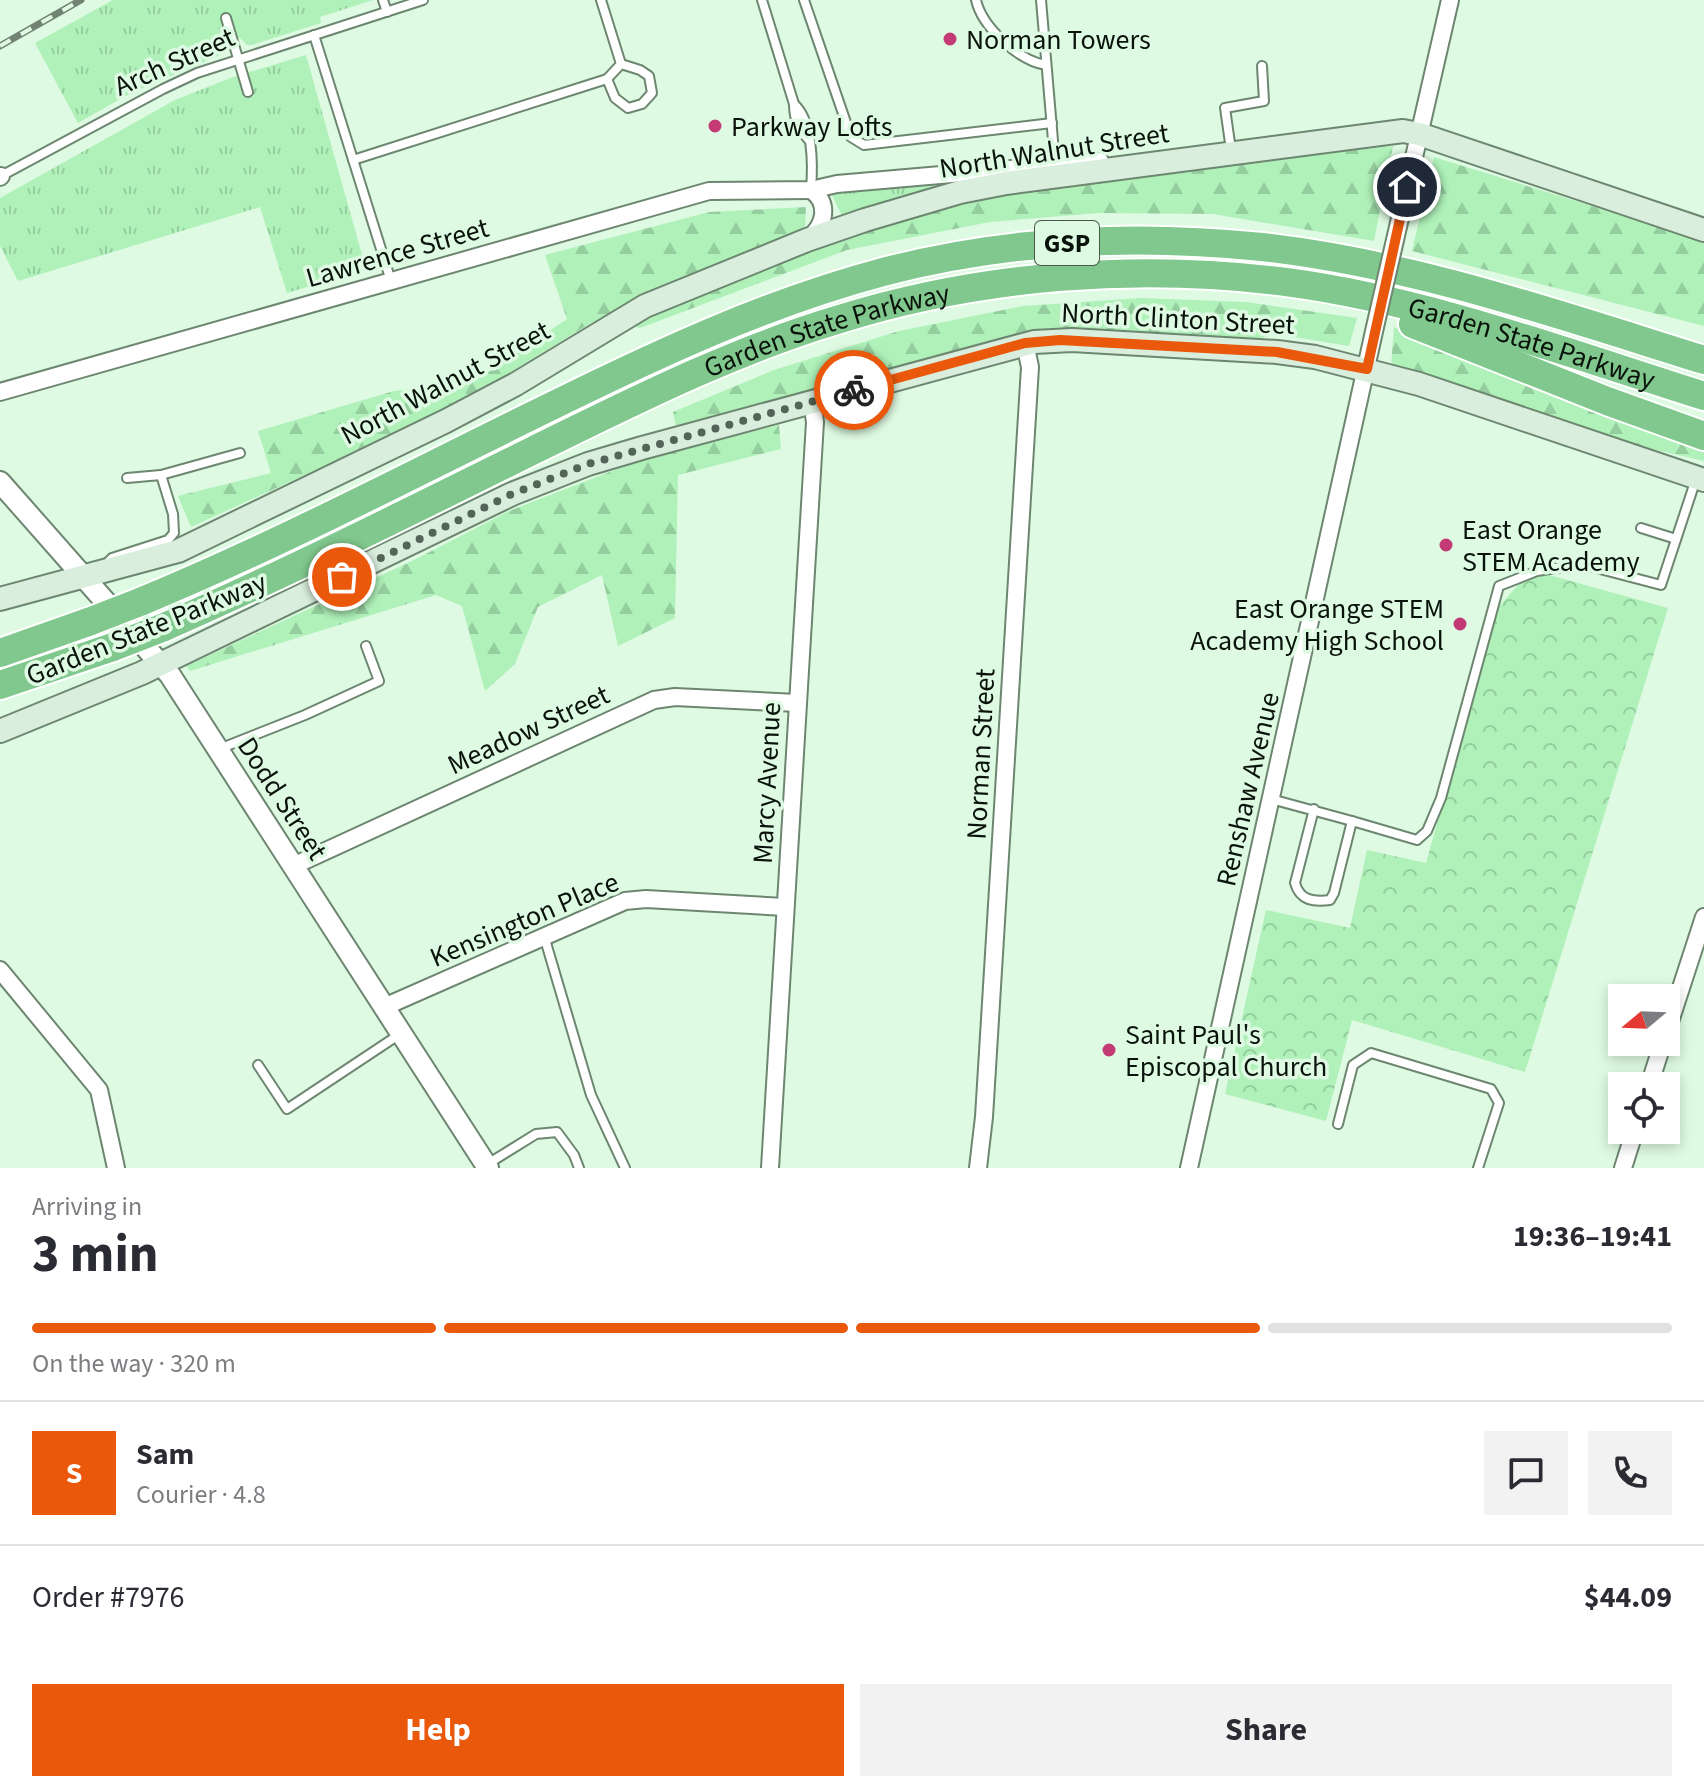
<!DOCTYPE html>
<html lang="en">
<head>
<meta charset="utf-8">
<style>
  :root { --surface:#fff; --page:#f2f2f3; --text:#2b2b33; --muted:#7c7c81; --line:#e1e1e2; --accent:#ea580c }
  body { margin:0; font-family:"Source Sans 3",sans-serif; background:var(--page); color:var(--text); height:100vh; display:flex; flex-direction:column; font-size:30px; white-space:nowrap }
  * { box-sizing:border-box; margin:0 }
  p { font-size:26px; color:var(--muted) }
  .icon { flex:none; width:44px; height:44px; fill:none; stroke:currentColor; stroke-width:2; stroke-linecap:round; stroke-linejoin:round }
  .map { position:relative; height:1168px; overflow:hidden }
  .side { display:flex; flex-direction:column; background:var(--surface); flex:1 }
  .side>* { flex:none }
  .needle { width:52px; rotate:251deg }
  .controls { position:absolute; left:1608px; top:984px; display:grid; gap:16px }
  .controls a { display:grid; place-items:center; width:72px; height:72px; border-radius:0px; background:var(--surface); box-shadow:0 4px 12px #0003; font-size:40px }
  .pin { position:absolute; display:grid; place-items:center; width:68px; height:68px; color:#fff; margin:-34px; border:4px solid #fff; border-radius:50%; box-shadow:0 2px 8px #0007 }
  .courier { position:absolute; display:grid; place-items:center; width:80px; height:80px; margin:-40px; border:6px solid #ea580c; border-radius:50%; background:#fff; color:#222; box-shadow:0 2px 10px #0007 }
  .headline em { font-style:normal; font-weight:700 }
  .headline div { display:flex; flex-direction:column-reverse }
  .headline { display:flex; align-items:center; justify-content:space-between; height:136px; padding:0 32px }
  h1 { font-size:52px; font-weight:700; line-height:60px }
  .bar { display:grid; grid-template-columns:repeat(4,1fr); gap:12px 8px; align-content:center; height:96px; padding:0 32px }
  .bar i { height:10px; border-radius:6px; background:var(--line) }
  .bar .on { background:var(--accent) }
  .bar p { grid-column:span 4 }
  .line { display:flex; align-items:center; gap:20px; padding:0 32px; border-top:2px solid var(--line) }
  .line div { flex:1 }
  .round { display:grid; place-items:center; flex:none; width:84px; height:84px; border-radius:0px; background:var(--page) }
  .action { display:flex; gap:16px; margin-top:auto; padding:16px 32px }
  .action a { flex:1; height:92px; border-radius:0px; background:var(--accent); color:#fff; font-size:32px; font-weight:700; line-height:92px; text-align:center }
  .action a+a { background:var(--page); color:var(--text) }
  .map>svg:first-child { display:block }
  .grass { fill:url(#grass-tufts) }
  .forest { fill:url(#forest-firs) }
  .park { fill:url(#park-crowns) }
  .lines { fill:none; stroke-linecap:round; stroke-linejoin:round }
  .service-casing { stroke:#6d8670; stroke-width:12 }
  .minor-casing { stroke:#6d8670; stroke-width:20 }
  .tertiary-casing { stroke:#6d8670; stroke-width:24 }
  .secondary-casing { stroke:#6d8670; stroke-width:26 }
  .motorway-casing { stroke:#fff; stroke-width:32 }
  .service { stroke:#fff; stroke-width:8 }
  .minor { stroke:#fff; stroke-width:16 }
  .tertiary { stroke:#fff; stroke-width:20 }
  .secondary { stroke:#d9eedd; stroke-width:22 }
  .motorway { stroke:#80c88d; stroke-width:28 }
  .rail-casing { stroke:#718373; stroke-width:7 }
  .rail { stroke:#defae2; stroke-width:4; stroke-dasharray:12; stroke-linecap:butt }
  .minor-bridge-casing { stroke:#6d8670; stroke-width:20; stroke-linecap:butt }
  .motorway-bridge-casing { stroke:#fff; stroke-width:32; stroke-linecap:butt }
  .minor-bridge { stroke:#fff; stroke-width:16 }
  .motorway-bridge { stroke:#80c88d; stroke-width:28 }
  .done { stroke:#546456; stroke-width:8; stroke-dasharray:0 14.4 }
  .route { stroke:#ea580c; stroke-width:10 }
  .poi-dot { fill:#c33a74; stroke:#defae2; stroke-width:3 }
  .labels { text-anchor:middle; stroke-width:7; stroke-linejoin:round; paint-order:stroke }
  .shield { fill:#defae2; stroke:#4a584c; stroke-width:2 }
  .shield-label { font-size:26px; font-weight:bold; fill:#0a130b }
  .poi-label { font-size:28px; fill:#0a130b; stroke:#defae2; text-anchor:start }
  .street-label { font-size:28px; fill:#0a130b; stroke:#defae2 }
</style>
</head>
<body>
<div class="map">
<svg width="1704" height="1168" viewBox="0 0 1704 1168">
  <defs>
    <pattern id="grass-tufts" width="24" height="20" patternUnits="userSpaceOnUse" patternTransform="scale(2)"><rect width="24" height="20" fill="#aff1b9"/><path d="M3 7l-1-3M5 7V3M7 7l1-3M15 17l-1-3M17 17v-4M19 17l1-3" fill="none" stroke="#95ce9e"/></pattern>
    <pattern id="forest-firs" width="22" height="20" patternUnits="userSpaceOnUse" patternTransform="scale(2)"><rect width="22" height="20" fill="#aff1b9"/><path d="M5 1l3.5 6h-7zM16 11l3.5 6h-7z" fill="#95ce9e"/></pattern>
    <pattern id="park-crowns" width="20" height="18" patternUnits="userSpaceOnUse" patternTransform="scale(2)"><rect width="20" height="18" fill="#aff1b9"/><path d="M2 6a3 3 0 1 1 6 0M12 15a3 3 0 1 1 6 0" fill="none" stroke="#95ce9e"/></pattern>
  </defs>
  <rect width="100%" height="100%" fill="#defae2"/>
  <g class="grass">
    <path d="M113,0H373L320,17L321,23L252,45H247L240,38L223,44L220,55L129,94L78,123L35,43Z"/>
    <path d="M306,55L366,269L287,293L260,207L18,281L0,246V198L175,100L233,77Z"/>
    <path d="M974,178L843,218L831,193Z"/>
  </g>
  <g class="forest">
    <path d="M1393,146L1374,241L1213,214L1099,213L990,222L847,250L640,328L625,324L754,271L932,207L1044,184Z"/>
    <path d="M1434,157L1704,241V326L1412,251Z"/>
    <path d="M806,207L805,228L719,262L591,323L451,408L191,527L178,496L271,473L258,431L394,391L472,383L567,319L545,255L709,212Z"/>
    <path d="M1141,298L1246,302L1357,318L1349,346L1275,334L1255,340L1108,330L1010,337L676,427L673,412L774,370L899,331L1023,306Z"/>
    <path d="M1394,327L1607,418L1704,448V461L1626,443L1391,367Z"/>
    <path d="M779,425L781,449L678,475L675,618L618,646L602,575L538,607L515,664L485,691L462,606L436,595L190,671L186,666L414,560L509,511L643,459Z"/>
  </g>
  <path class="park" d="M1542,573L1668,608L1525,1072L1352,1020L1326,1121L1225,1094L1266,910L1350,928L1367,850L1426,863L1497,609L1518,585Z"/>
  <g class="lines">
    <defs>
      <g id="service">
        <path d="M383,0L387,12"/>
        <path d="M762,0L794,104C794,119 798,128 808,139"/>
        <path d="M804,0L851,137L864,145L1052,123"/>
        <path d="M976,0C982,27 1019,61 1046,65"/>
        <path d="M1041,0L1055,164"/>
        <path d="M226,18L248,92"/>
        <path d="M314,35L391,281"/>
        <path d="M607,79L615,98L628,108L642,104L652,93L649,76L640,70L621,64"/>
        <path d="M794,104C813,121 813,165 811,189"/>
        <path d="M1231,150L1225,108L1264,101L1262,66"/>
        <path d="M353,160L607,79L621,64L601,0"/>
        <path d="M1,176L163,89L197,73L423,0"/>
        <path d="M127,478L161,475"/>
        <path d="M1641,528L1676,539"/>
        <path d="M108,562L112,558L168,540L174,533L173,514L161,475L240,453"/>
        <path d="M219,749L305,715L379,681L366,646"/>
        <path d="M1271,799L1352,821L1334,893L1330,900C1314,902 1300,901 1295,883L1314,809"/>
        <path d="M1352,821L1417,840L1427,831L1441,798L1499,586L1537,571L1581,564L1661,585L1696,479"/>
        <path d="M544,936L591,1095L625,1168"/>
        <path d="M258,1065L287,1109L400,1034"/>
        <path d="M1338,1124L1353,1065L1371,1053L1491,1089L1499,1103L1478,1168"/>
        <path d="M486,1165L536,1134L557,1132L574,1155L579,1168"/>
      </g>
      <g id="minor">
        <path d="M0,177L1,176"/>
        <path d="M809,238C825,225 830,203 811,190"/>
        <path d="M1395,240L1450,0"/>
        <path d="M0,392L709,191L811,190L837,184L1100,161"/>
        <path d="M293,866L654,700L675,697L797,703"/>
        <path d="M0,970L99,1090L116,1168"/>
        <path d="M384,1007L625,901L646,899L785,907"/>
        <path d="M1666,1034L1704,917"/>
        <path d="M1649,1086L1663,1042"/>
        <path d="M770,1168L815,422L812,401"/>
        <path d="M978,1168L984,1117L1030,367L1025,343"/>
        <path d="M1189,1168L1375,327"/>
        <path d="M1623,1168L1635,1130"/>
      </g>
      <path id="tertiary" d="M0,482L170,675L488,1168"/>
      <g id="secondary">
        <path d="M0,599L178,551L446,421L516,384L645,306L807,240L865,220L960,192L1006,183L1403,131L1419,134L1704,230"/>
        <path d="M0,731L142,673L512,494L588,464L642,448L1034,342L1072,340L1277,352L1315,357L1419,384L1704,480"/>
      </g>
      <g id="motorway">
        <path d="M1413,324L1607,401L1704,436"/>
        <path d="M140,602C283,543 420,470 560,402C664,351 770,302 883,272C1005,240 1136,234 1262,247C1414,264 1559,315 1704,360"/>
        <path id="s1" d="M162,628C287,573 409,512 532,451C632,402 732,351 840,319C982,275 1138,263 1286,282C1429,301 1567,353 1704,396"/>
        <path d="M0,653L91,621"/>
        <path d="M0,685L113,647"/>
      </g>
    </defs>
    <use href="#service" class="service-casing"/>
    <use href="#minor" class="minor-casing"/>
    <use href="#tertiary" class="tertiary-casing"/>
    <use href="#secondary" class="secondary-casing"/>
    <use href="#motorway" class="motorway-casing"/>
    <use href="#service" class="service"/>
    <use href="#minor" class="minor"/>
    <use href="#tertiary" class="tertiary"/>
    <use href="#secondary" class="secondary"/>
    <use href="#motorway" class="motorway"/>
    <defs>
      <path id="rail" d="M0,46L81,0"/>
    </defs>
    <use href="#rail" class="rail-casing"/>
    <use href="#rail" class="rail"/>
    <defs>
      <path id="minor-bridge" d="M1375,327L1395,240"/>
      <g id="motorway-bridge">
        <path d="M91,621L140,602"/>
        <path d="M113,647L162,628"/>
      </g>
    </defs>
    <use href="#minor-bridge" class="minor-bridge-casing"/>
    <use href="#motorway-bridge" class="motorway-bridge-casing"/>
    <use href="#minor-bridge" class="minor-bridge"/>
    <use href="#motorway-bridge" class="motorway-bridge"/>
  </g>
  <g class="lines">
    <path class="done" d="M342,577L512,494L588,464L854,390"/>
    <path class="route" d="M854,390L1025,343L1060,340L1277,352L1367,369L1407,187"/>
  </g>
  <g class="poi-dot">
    <circle cx="950" cy="39" r="8"/>
    <circle cx="715" cy="126" r="8"/>
    <circle cx="1446" cy="545" r="8"/>
    <circle cx="1460" cy="624" r="8"/>
    <circle cx="1109" cy="1050" r="8"/>
  </g>
  <g class="labels">
    <rect class="shield" x="1035" y="221" width="64" height="44" rx="6"/>
    <g class="shield-label">
      <text x="1067" y="252">GSP</text>
    </g>
    <g class="poi-label">
      <text x="966" y="49">Norman Towers</text>
      <text x="731" y="136">Parkway Lofts</text>
      <text x="1462" y="539">East Orange<tspan x="1462" dy="32">STEM Academy</tspan></text>
      <text x="1444" y="618" text-anchor="end">East Orange STEM<tspan x="1444" dy="32">Academy High School</tspan></text>
      <text x="1125" y="1044">Saint Paul's<tspan x="1125" dy="32">Episcopal Church</tspan></text>
    </g>
    <g class="street-label">
      <text transform="translate(174 61) rotate(-24)" y="10">Arch Street</text>
      <text transform="translate(1054 150) rotate(-9)" y="10">North Walnut Street</text>
      <text transform="translate(397 252) rotate(-16)" y="10">Lawrence Street</text>
      <text transform="translate(1178 318) rotate(3)" y="10">North Clinton Street</text>
      <text dy="10" stroke="none"><textPath href="#s1" startOffset="730">Garden State Parkway</textPath></text>
      <text dy="10" stroke="none"><textPath href="#s1" startOffset="1450">Garden State Parkway</textPath></text>
      <text transform="translate(445 382) rotate(-28)" y="10">North Walnut Street</text>
      <text transform="translate(146 628) rotate(-22)" y="10">Garden State Parkway</text>
      <text transform="translate(528 729) rotate(-25)" y="10">Meadow Street</text>
      <text transform="translate(980 754) rotate(-87)" y="10">Norman Street</text>
      <text transform="translate(766 783) rotate(-87)" y="10">Marcy Avenue</text>
      <text transform="translate(1247 789) rotate(-77)" y="10">Renshaw Avenue</text>
      <text transform="translate(283 798) rotate(57)" y="10">Dodd Street</text>
      <text transform="translate(524 919) rotate(-23)" y="10">Kensington Place</text>
    </g>
  </g>
</svg>
<div class="controls">
<a><svg class="needle" viewBox="-14 -14 28 28"><path d="M0-13l5 13h-10z" fill="#e53935"/><path d="M0 13l5-13h-10z" fill="#7c7c81"/></svg></a>
<a><svg class="icon" aria-label="locate" viewBox="0 0 24 24"><circle cx="12" cy="12" r="6"/><path d="M12 2v4M12 18v4M2 12h4M18 12h4"/></svg></a>
</div>
<div class="pin" style="left:342px;top:577px;background:#ea580c"><svg class="icon" aria-label="bag" viewBox="0 0 24 24"><path d="M5 8h14l-1 12H6zM9 8a3 3 0 0 1 6 0"/></svg></div>
<div class="pin" style="left:1407px;top:187px;background:#1f2937"><svg class="icon" aria-label="home" viewBox="0 0 24 24"><path d="M3 11l9-7 9 7M6 9v11h12V9"/></svg></div>
<div class="courier" style="left:854px;top:390px"><svg class="icon" aria-label="bike" viewBox="0 0 24 24"><circle cx="6" cy="16" r="4"/><circle cx="18" cy="16" r="4"/><path d="M6 16l4-8h5l3 8M10 8l3 8H6M13 5h3"/></svg></div>
</div>
<section class="side">
<div class="headline"><div><h1>3 min</h1><p>Arriving in</p></div><em>19:36–19:41</em></div>
<div class="bar"><i class="on"></i><i class="on"></i><i class="on"></i><i></i><p>On the way · 320 m</p></div>
<div class="line" style="height:144px"><b class="round" style="background:var(--accent);color:#fff">S</b><div><b>Sam</b><p>Courier · 4.8</p></div><a class="round"><svg class="icon" aria-label="chat" viewBox="0 0 24 24"><path d="M4 5h16v11H9l-5 4z"/></svg></a><a class="round"><svg class="icon" aria-label="phone" viewBox="0 0 24 24"><path d="M5 4h4l2 5-3 2q2 4 5 5l2-3 5 2v4C11 20 4 13 5 4z"/></svg></a></div>
<div class="line" style="height:104px"><div>Order #7976</div><b>$44.09</b></div>
<div class="action"><a>Help</a><a>Share</a></div>
</section>
</body>
</html>
